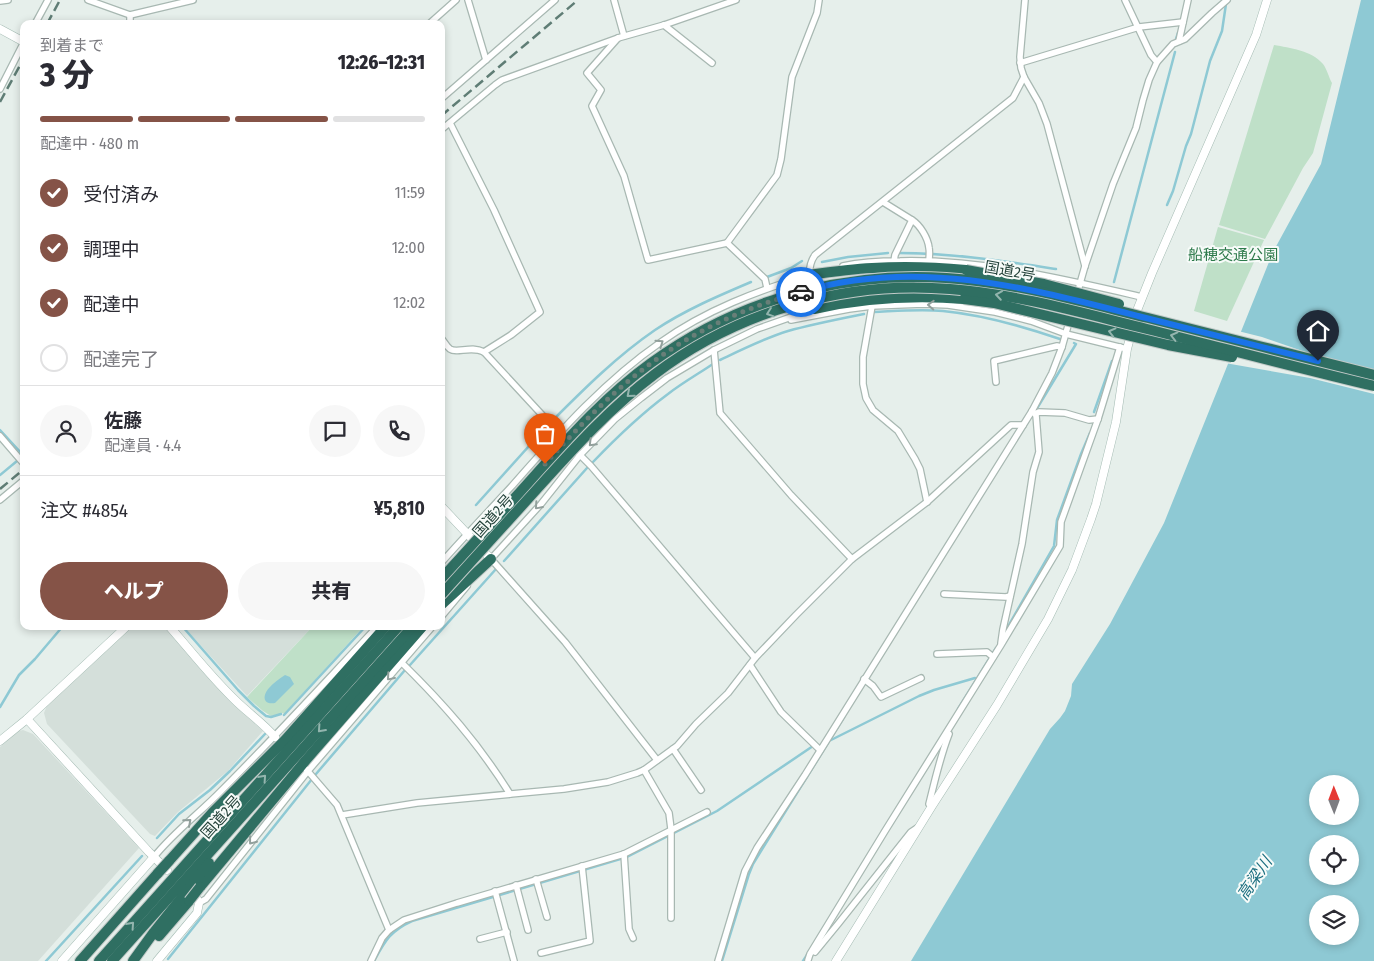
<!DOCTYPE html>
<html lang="ja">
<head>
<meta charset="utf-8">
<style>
  :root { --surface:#fff; --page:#f7f7f7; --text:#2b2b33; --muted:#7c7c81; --line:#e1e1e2; --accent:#855347 }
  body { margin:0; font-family:"Fira Sans Condensed","Noto Sans JP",sans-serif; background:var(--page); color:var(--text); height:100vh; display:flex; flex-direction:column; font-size:19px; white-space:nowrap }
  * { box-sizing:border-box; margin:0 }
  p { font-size:16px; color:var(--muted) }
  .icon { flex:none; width:28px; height:28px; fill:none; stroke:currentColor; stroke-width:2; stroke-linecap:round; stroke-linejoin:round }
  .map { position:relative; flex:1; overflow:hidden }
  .drawer { position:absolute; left:20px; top:20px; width:425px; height:610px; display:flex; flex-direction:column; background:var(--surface); border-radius:10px; box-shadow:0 2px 8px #0003 }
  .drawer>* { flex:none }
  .needle { width:32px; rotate:359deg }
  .controls { position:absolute; left:1309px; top:775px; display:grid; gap:10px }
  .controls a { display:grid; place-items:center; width:50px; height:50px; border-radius:50%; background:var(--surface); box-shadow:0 2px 8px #0003; font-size:25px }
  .pin { position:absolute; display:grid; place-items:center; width:42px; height:42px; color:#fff; margin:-51px -21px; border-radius:50% 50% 50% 0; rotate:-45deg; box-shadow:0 0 5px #0007 }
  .pin .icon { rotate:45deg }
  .courier { position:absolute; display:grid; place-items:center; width:50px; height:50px; margin:-25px; border:4px solid #1a73e8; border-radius:50%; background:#fff; color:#222; box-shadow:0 1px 6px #0007 }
  .overview em { font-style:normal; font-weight:800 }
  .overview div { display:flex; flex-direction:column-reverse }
  .overview { display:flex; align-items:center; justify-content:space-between; height:85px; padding:0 20px }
  h1 { font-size:32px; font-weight:800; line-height:38px }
  .bar { display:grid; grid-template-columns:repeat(4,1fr); gap:8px 5px; align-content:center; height:60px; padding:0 20px }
  .bar i { height:6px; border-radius:4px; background:var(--line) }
  .bar .on { background:var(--accent) }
  .bar p { grid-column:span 4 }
  .line { display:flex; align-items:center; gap:12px; padding:0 20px; border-top:1px solid var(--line) }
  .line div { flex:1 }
  .round { display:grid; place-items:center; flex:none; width:52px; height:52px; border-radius:26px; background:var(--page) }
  ol { padding:0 20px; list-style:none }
  li { display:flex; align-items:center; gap:15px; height:55px }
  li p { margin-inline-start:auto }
  li .icon { padding:5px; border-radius:50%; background:var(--accent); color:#fff; stroke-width:4 }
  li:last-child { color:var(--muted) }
  li i { width:28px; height:28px; border:2px solid var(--line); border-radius:50% }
  .button { display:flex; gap:10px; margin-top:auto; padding:10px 20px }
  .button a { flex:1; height:58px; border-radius:30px; background:var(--accent); color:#fff; font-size:20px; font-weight:800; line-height:58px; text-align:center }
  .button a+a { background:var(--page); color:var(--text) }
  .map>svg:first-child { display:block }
  .built { fill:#d4dfda }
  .green { fill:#bfe0c8 }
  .water { fill:#8ec9d4; fill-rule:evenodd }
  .pier { fill:#e6efeb }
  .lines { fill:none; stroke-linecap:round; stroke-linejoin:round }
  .stream { stroke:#8ec9d4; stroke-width:2.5 }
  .street-casing { stroke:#a8b8b2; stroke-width:8 }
  .secondary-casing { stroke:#a4bbb3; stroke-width:9 }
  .highway-casing { stroke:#c2cac8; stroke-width:12 }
  .street { stroke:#fff; stroke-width:5.5 }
  .secondary { stroke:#fff; stroke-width:8 }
  .highway { stroke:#2f6f62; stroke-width:10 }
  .rail { stroke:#5f7d75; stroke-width:2.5; stroke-dasharray:10 5; stroke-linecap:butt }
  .highway-bridge-casing { stroke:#c2cac8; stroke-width:12; stroke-linecap:butt }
  .highway-bridge { stroke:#2f6f62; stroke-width:10 }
  .oneway { stroke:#93b5ae }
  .oneway2 { stroke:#92a09c }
  .done { stroke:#687f78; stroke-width:5; stroke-dasharray:0 9 }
  .route { stroke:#1a73e8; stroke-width:6 }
  .labels { text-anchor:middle; stroke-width:4; stroke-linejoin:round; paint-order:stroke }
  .park-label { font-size:15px; fill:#2d7a4b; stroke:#f7fbf9 }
  .street-label { font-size:15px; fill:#24423a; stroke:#f7fbf9 }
  .water-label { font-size:16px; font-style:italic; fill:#1c6f80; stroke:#f7fbf9 }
</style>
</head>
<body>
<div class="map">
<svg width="1374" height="961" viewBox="0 0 1374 961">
  <rect width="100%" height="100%" fill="#e6efeb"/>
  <g class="built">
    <path d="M133,626H164L203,672L229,700L263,731L228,771L178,812L155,836L150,834L47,724L44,713L48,703Z"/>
    <path d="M183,626H313L247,696Z"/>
    <path d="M23,730L33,734L139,848L38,961H0V747L19,731Z"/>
  </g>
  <g class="green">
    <path d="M1274,45C1290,48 1311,50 1323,64C1327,69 1329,78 1332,83L1313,153L1303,168L1265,239L1219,225Z"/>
    <path d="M1218,227L1264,240L1227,321L1194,311Z"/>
    <path d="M313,626H364L284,714L283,713L271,716L263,711L247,697Z"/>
  </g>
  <g class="water">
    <path d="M1361,0H1374V961H911L1050,729L1060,718L1065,711L1071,696L1072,684L1110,624L1164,523L1273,252L1321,164ZM1318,784H1350V816H1318ZM1318,844H1350V876H1318ZM1318,904H1350V936H1318Z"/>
    <path d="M285,675L290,677L294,684L275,703C263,705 262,696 269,688C273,683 279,679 285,675Z"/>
  </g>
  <path class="pier" d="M1238,331L1262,337L1314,355L1374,370V394L1310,378L1225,363Z"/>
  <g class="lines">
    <g class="stream">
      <path d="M1176,39L1178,33"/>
      <path d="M1167,205L1173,191L1186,146L1191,134L1210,61L1222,31L1226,4"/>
      <path d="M899,253C952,253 1003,261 1056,269"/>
      <path d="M822,262L848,257L888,253"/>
      <path d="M767,277L791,268L802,261"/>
      <path d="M1114,282L1175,52"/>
      <path d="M874,312C897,311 920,309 943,311C984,315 1022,326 1060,339"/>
      <path d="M720,360C743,349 765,338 788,331C813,324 839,319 864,314"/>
      <path d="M1036,410L1076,344L1074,343"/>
      <path d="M1094,412L1112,361"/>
      <path d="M552,421C584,389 617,356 655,330C685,310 718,296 751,282"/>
      <path d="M0,430L23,455"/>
      <path d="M593,462C616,438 641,414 668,394C682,383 698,374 713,364"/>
      <path d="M0,475L17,461"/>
      <path d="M476,505L547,426"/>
      <path d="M504,561L587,468"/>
      <path d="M182,626L238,690L254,706L266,716L271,717L281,714"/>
      <path d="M1006,630L1054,546L1057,520L1081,454L1090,433"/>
      <path d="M410,665L496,569"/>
      <path d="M0,707L19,675L35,659L63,626"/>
      <path d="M958,709L996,648"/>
      <path d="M284,715L366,626"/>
      <path d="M831,740L919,696L934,690L975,678"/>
      <path d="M316,774L405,670"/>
      <path d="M157,838L179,814L210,790L230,771L265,734"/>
      <path d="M168,959L312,779"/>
      <path d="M46,961L142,856"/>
      <path d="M374,961C385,941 390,931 412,921L627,857L717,811L813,746"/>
      <path d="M722,961L749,874L753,864L844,717"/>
      <path d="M803,961L809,952"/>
    </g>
    <defs>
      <g id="street">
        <path d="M88,0L130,15L193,0"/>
        <path d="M468,0L486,60"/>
        <path d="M614,0L624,36"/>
        <path d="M1025,0L1020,57L1021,68L1024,77L1039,103L1047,124L1085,266"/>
        <path d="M1125,0L1151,55L1157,62"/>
        <path d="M0,1L8,0"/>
        <path d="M35,24L48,0"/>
        <path d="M130,24V15"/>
        <path d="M429,24L456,0"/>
        <path d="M664,25L712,63"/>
        <path d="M618,38L587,73L601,90L592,106L624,176L648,260L727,243"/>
        <path d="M1179,41L1188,0"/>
        <path d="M1020,63L1139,27L1183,22"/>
        <path d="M0,89L24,42"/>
        <path d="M441,99L555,0"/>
        <path d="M450,123L494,210L540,312L511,335L484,352"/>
        <path d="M441,130L495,85L502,80L618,38L664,25L736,0"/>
        <path d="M883,202L912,220L895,255L894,261"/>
        <path d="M912,220C920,225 928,238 929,248C930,252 929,257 929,261"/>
        <path d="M843,266C861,262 881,261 900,261C980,259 1064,279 1142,297"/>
        <path d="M767,288L765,279L727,243L777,175L781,159L792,77L817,13L819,0"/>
        <path d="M1077,294L1085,266L1113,184L1136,128L1143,100L1149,80L1157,62L1173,44L1185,39L1212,13L1227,0"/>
        <path d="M872,306L863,357V384L866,398L873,410L898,431L915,459L920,469L927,502"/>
        <path d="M791,320L849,309L872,306L923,304L948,305L995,312L1031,321L1066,334L1123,348"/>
        <path d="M441,338C444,341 446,346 450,349C457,354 471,345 484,352L568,443"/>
        <path d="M714,350L720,413L791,495L852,559"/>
        <path d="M996,382L994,361L1057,346L1062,347"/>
        <path d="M1035,414L1039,412L1065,413L1089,420L1098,419"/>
        <path d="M0,436L24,464"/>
        <path d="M578,453L591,466L755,658"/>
        <path d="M0,500L24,480"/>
        <path d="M491,559L565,642L657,760"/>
        <path d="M490,560L541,504L580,455L615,419L641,398L667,378L714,350L757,329L814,309C812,292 804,270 815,255L1013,98L1024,77"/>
        <path d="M441,563C464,537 488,512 511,487C557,435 603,382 661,342C706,310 757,291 809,275"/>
        <path d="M944,594L1006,597L1010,596"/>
        <path d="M441,617L467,586"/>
        <path d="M1001,643L1003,629L1022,544L1033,472L1039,452L1036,415L1032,411"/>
        <path d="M937,654L987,652L993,657"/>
        <path d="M402,663C444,704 479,744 510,794"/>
        <path d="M750,665L781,712L820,750"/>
        <path d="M864,679L873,686L881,697L921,678"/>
        <path d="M673,749L701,790"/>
        <path d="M306,769L337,805L389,930"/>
        <path d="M644,770L669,813L671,829V918"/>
        <path d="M932,806L929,804C935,780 940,757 949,734"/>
        <path d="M342,815L417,803L564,789L608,782L637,773L644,770L677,746L696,724L728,693L755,658L796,615L852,559L927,502L1011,425H1023"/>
        <path d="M624,854L629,929L633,938"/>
        <path d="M154,857C174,832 200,813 222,790C275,737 326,681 378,626"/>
        <path d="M536,879L547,917"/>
        <path d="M516,885L528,930"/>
        <path d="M495,891L514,961"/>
        <path d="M199,903L206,899L308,771L433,626"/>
        <path d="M480,939L507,932"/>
        <path d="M815,952L838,924L911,832L917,828"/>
        <path d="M541,953L590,941L582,866"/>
        <path d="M808,960L810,954L885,831L1001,645L1060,546L1061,522L1098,419L1120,347"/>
        <path d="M371,961L382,938L389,930L404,920L457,903L624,854L707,812"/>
        <path d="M718,961L745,871L757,848L805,775L1032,411L1052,373L1062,347L1073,308"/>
      </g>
      <g id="secondary">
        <path d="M0,29L24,42"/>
        <path d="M441,506L491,559"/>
        <path d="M169,626C191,651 211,677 235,700C247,712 263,723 275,737"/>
        <path d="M27,719L149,852L167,870"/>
        <path d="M0,741L27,719L127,626"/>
        <path d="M62,961L154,857"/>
        <path d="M157,961L197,913L199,903L196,897L191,893"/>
        <path d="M836,961L932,806L997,705L1048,619L1072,570L1091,519L1096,504L1116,422L1127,349L1138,308L1152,273L1256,35L1267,0"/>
      </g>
      <g id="highway">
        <path d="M809,275C830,272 851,269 872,268C903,266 935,267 966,270"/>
        <path d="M814,309C864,298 913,295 964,299"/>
        <path d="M441,605L491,559"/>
        <path d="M169,861L212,813L285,740L386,626"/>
        <path d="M200,887L306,760L423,626"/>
        <path d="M159,936L189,901"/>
        <path d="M80,961L158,873"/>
        <path d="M99,961L399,626"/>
        <path d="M112,961L413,626"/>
        <path d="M133,961L154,932L209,863"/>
      </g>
    </defs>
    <use href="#street" class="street-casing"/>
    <use href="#secondary" class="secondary-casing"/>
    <use href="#highway" class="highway-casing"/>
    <use href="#street" class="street"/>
    <use href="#secondary" class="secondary"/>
    <use href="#highway" class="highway"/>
    <g class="rail">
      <path d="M47,24L60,0"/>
      <path d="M0,102L24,58"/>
      <path d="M441,116L578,0"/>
      <path d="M0,489L24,469"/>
    </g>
    <defs>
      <g id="highway-bridge">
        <path d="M966,270L1044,284L1119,304"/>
        <path d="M964,299L994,303L1168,345L1232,357"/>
        <path d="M441,579C473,544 505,509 537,473C572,434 608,394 651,363C746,294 861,266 977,281C1035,288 1091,304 1148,318C1223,337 1299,356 1374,375"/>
        <path d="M441,595C473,560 505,524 537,489C574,448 611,407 655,374C738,311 846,280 950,289C1017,294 1082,313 1147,329C1223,348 1298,368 1374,386"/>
        <path d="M158,873L169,861"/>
        <path d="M189,901L200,887"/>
      </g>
    </defs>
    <use href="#highway-bridge" class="highway-bridge-casing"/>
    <use href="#highway-bridge" class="highway-bridge"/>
  </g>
  <defs><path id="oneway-chevron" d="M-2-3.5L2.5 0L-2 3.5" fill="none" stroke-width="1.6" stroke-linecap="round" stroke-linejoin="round" transform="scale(1.25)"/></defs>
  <g class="oneway">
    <use href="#oneway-chevron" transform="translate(999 295) rotate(-171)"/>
    <use href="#oneway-chevron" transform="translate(770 313) rotate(161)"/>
    <use href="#oneway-chevron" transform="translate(1112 332) rotate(-166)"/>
    <use href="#oneway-chevron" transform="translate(1174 336) rotate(-166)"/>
    <use href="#oneway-chevron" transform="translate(630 394) rotate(139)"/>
    <use href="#oneway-chevron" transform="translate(321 729) rotate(132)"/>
    <use href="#oneway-chevron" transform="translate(263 778) rotate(-48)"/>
    <use href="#oneway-chevron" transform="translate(131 925) rotate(-48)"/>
  </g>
  <g class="oneway2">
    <use href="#oneway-chevron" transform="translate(931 305) rotate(-177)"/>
    <use href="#oneway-chevron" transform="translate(660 343) rotate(-35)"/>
    <use href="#oneway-chevron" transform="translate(592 443) rotate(135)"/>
    <use href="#oneway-chevron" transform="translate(538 506) rotate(131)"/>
    <use href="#oneway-chevron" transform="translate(390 677) rotate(131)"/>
    <use href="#oneway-chevron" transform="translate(188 822) rotate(-41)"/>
    <use href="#oneway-chevron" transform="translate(252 841) rotate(128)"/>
  </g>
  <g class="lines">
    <path class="done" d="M545,464C577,428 611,393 650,364C695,330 747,307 801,292"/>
    <path class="route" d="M801,292C915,258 1026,287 1138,316C1198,331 1258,346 1318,361"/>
  </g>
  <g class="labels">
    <g class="park-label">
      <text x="1233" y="260">船穂交通公園</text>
    </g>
    <g class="street-label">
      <text transform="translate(1010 271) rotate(10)" y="5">国道2号</text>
      <text transform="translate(493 516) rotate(-48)" y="5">国道2号</text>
      <text transform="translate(221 817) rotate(-48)" y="5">国道2号</text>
    </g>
    <g class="water-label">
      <text transform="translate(1254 878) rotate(-56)" y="6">高梁川</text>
    </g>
  </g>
</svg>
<div class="controls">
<a><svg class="needle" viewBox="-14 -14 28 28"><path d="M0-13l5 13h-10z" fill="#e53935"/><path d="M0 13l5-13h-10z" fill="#7c7c81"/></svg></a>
<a><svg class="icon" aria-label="locate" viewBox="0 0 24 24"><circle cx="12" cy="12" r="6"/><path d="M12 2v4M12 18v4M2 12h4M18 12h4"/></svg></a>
<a><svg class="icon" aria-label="layers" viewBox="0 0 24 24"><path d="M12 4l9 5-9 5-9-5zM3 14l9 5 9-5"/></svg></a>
</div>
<div class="pin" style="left:545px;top:464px;background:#ea580c"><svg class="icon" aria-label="bag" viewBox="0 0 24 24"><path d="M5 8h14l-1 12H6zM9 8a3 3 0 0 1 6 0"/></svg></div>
<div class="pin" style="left:1318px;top:361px;background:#1f2937"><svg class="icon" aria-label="home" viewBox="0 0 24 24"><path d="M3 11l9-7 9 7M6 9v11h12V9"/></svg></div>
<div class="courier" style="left:801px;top:292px"><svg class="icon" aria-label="car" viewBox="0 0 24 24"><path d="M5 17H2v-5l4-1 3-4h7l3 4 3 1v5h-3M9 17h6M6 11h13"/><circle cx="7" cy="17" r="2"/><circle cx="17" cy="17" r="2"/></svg></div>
<section class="drawer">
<div class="overview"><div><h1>3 分</h1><p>到着まで</p></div><em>12:26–12:31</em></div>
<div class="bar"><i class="on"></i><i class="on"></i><i class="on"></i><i></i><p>配達中 · 480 m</p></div>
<ol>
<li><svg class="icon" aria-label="check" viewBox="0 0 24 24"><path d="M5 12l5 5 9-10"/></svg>受付済み<p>11:59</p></li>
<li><svg class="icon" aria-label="check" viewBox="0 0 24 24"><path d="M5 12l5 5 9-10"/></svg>調理中<p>12:00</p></li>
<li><svg class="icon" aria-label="check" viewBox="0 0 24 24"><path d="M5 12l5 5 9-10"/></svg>配達中<p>12:02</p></li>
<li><i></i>配達完了</li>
</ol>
<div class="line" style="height:90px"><a class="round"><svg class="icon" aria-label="person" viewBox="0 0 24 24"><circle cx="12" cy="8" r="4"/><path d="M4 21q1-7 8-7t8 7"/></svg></a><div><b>佐藤</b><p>配達員 · 4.4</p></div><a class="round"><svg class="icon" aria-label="chat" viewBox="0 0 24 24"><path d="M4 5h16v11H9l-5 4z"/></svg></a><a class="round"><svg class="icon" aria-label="phone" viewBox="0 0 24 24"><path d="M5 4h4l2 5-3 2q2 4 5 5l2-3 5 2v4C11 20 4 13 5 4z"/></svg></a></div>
<div class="line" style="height:65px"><div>注文 #4854</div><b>¥5,810</b></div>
<div class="button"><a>ヘルプ</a><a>共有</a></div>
</section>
</div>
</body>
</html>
